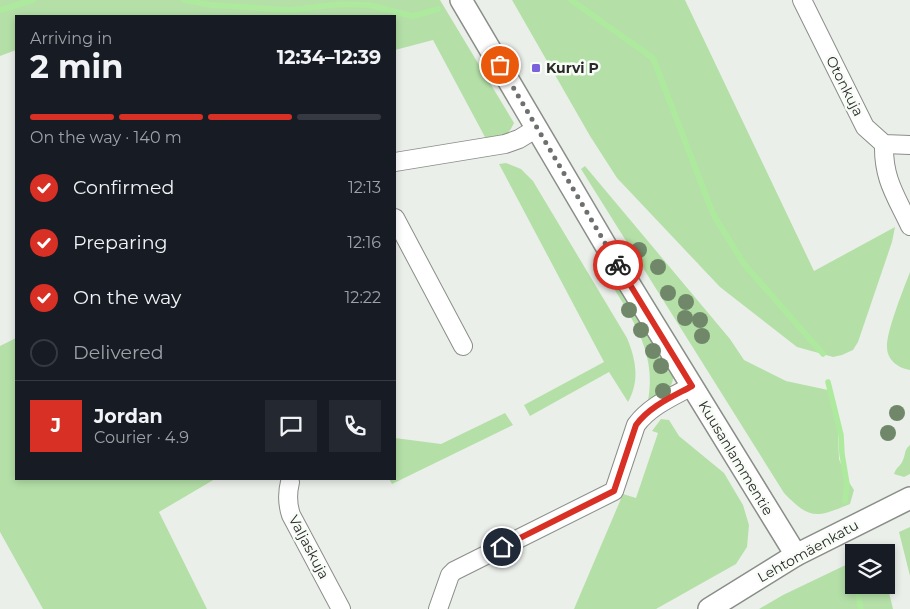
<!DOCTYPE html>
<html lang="en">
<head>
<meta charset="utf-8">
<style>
  :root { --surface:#171b24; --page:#242831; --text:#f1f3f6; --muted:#9ea1a6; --line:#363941; --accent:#d93025 }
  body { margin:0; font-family:Montserrat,sans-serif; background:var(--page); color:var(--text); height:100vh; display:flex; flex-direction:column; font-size:19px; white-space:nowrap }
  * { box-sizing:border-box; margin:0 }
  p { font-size:16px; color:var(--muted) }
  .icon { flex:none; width:28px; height:28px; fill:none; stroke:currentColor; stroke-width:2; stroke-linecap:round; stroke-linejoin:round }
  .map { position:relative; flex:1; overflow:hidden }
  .panel { position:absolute; left:15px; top:15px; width:381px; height:465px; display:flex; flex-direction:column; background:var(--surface); border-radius:0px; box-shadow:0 2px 8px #0003 }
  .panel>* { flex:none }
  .buttons { position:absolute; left:845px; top:544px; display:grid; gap:10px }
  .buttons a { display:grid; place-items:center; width:50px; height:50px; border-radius:0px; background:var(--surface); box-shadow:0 2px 8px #0003; font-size:25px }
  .pin { position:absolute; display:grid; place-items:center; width:42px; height:42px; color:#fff; margin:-21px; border:2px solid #fff; border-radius:50%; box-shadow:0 1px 5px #0007 }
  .courier { position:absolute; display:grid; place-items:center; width:50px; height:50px; margin:-25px; border:4px solid #d93025; border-radius:50%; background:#fff; color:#222; box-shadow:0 1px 6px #0007 }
  .head em { font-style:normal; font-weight:700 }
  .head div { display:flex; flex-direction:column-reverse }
  .head { display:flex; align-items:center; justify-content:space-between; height:85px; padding:0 15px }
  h1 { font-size:32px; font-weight:700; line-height:38px }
  .bar { display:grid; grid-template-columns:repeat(4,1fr); gap:8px 5px; align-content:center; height:60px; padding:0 15px }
  .bar i { height:6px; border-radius:4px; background:var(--line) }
  .bar .active { background:var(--accent) }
  .bar p { grid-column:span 4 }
  .line { display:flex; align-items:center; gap:12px; padding:0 15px; border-top:1px solid var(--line) }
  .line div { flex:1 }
  .round { display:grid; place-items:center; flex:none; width:52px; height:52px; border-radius:0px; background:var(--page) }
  ol { padding:0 15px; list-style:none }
  li { display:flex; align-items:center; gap:15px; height:55px }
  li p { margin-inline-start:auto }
  li .icon { padding:5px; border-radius:50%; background:var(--accent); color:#fff; stroke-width:4 }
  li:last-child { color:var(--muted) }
  li i { width:28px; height:28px; border:2px solid var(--line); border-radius:50% }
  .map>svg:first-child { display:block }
  .green { fill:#b4e0a8 }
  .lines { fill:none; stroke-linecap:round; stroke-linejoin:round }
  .stream { stroke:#adea9e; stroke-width:5.5 }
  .minor-casing { stroke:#8a8e89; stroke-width:20 }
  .tertiary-casing { stroke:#8a8e89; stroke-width:24 }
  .minor { stroke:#fff; stroke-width:18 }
  .tertiary { stroke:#fff; stroke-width:21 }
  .tree { fill:#708869 }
  .done { stroke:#6e706d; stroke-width:5; stroke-dasharray:0 9 }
  .route { stroke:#d93025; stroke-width:6 }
  .poi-dot { fill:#7b61dc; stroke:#f8fcf7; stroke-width:2 }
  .labels { text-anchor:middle; stroke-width:5; stroke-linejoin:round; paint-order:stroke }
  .poi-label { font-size:14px; font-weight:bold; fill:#2a2b29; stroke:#f8fcf7; text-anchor:start }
  .street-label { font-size:14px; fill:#2a2b29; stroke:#f8fcf7 }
</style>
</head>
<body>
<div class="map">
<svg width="910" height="609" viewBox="0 0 910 609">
  <rect width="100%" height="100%" fill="#ebefea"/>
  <g class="green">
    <path d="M0,0H440L514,123C507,138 502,137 486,139L433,40L395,50V16H16V50L0,56Z"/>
    <path d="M512,0H685L814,271L895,227L892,242L858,342L853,350L842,355L833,357L797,347L720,287L617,178L590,136Z"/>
    <path d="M506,163L521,169L533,181L627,338C636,360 640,380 628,402L609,372L530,416L524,405L604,362L499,164Z"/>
    <path d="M585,166L730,339L744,360L786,381L828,390L834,398L837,408L839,459L847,479L854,490L850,504C816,518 810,520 784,493L581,169Z"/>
    <path d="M605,271L630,302L673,376C674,390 659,395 648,401C658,350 628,313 604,272Z"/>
    <path d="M910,272V370C898,368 887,360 887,347C886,332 904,288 910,272Z"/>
    <path d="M16,338V479H215L159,512L207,609H43L0,532V346Z"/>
    <path d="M505,413L513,425L392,484L389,479H395V438L441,444Z"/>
    <path d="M661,419L669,420L679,436L724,473L743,505L749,525L747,547L736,564L656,609H574L623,494L636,498L658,433L652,431Z"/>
    <path d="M910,445V474L904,477L894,474C896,467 901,466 903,460C906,453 904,450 910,445Z"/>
    <path d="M910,527V576L899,532Z"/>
    <path d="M854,561V585H886V580L893,609H759L783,595Z"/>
  </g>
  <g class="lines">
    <g class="stream">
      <path d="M184,0L211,5L290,10L341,4L369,5L412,16C421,15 429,11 438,9"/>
      <path d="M571,0L653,58L713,214L744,264L823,354"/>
      <path d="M0,10L33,0"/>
      <path d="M828,382L841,435L842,454L847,484L845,501"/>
      <path d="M852,561L854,572"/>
      <path d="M856,585L861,609"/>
    </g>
    <defs>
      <g id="minor">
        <path d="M802,0L865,127L884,144L910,145"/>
        <path d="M884,144C883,179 896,196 910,226"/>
        <path d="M395,162L505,144L519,139L537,128"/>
        <path d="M395,218L463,346"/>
        <path d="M290,482C287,494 287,503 291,515L341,609"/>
        <path d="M438,609L450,575L454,571L614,491L636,425C650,406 672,397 692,386"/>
      </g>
      <g id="tertiary">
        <path d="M461,0L609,251L796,555"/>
        <path d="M709,609L796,555L910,498"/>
      </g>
    </defs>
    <use href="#minor" class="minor-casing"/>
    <use href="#tertiary" class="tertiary-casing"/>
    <use href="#minor" class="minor"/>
    <use href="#tertiary" class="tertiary"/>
  </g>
  <g class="tree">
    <circle cx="639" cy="250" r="8"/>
    <circle cx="658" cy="267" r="8"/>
    <circle cx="668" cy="293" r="8"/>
    <circle cx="686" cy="302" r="8"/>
    <circle cx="629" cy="310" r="8"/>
    <circle cx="685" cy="318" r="8"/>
    <circle cx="700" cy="320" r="8"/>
    <circle cx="641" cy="330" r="8"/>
    <circle cx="702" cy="336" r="8"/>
    <circle cx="653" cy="351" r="8"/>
    <circle cx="661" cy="366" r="8"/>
    <circle cx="663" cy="391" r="8"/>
    <circle cx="897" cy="413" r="8"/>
    <circle cx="888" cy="433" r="8"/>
  </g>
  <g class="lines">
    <path class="done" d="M500,65L618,265"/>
    <path class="route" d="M502,547L614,491L636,425C650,406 672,397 692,386L618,265"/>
  </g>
  <rect class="poi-dot" x="531" y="63" width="10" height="10" rx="2.5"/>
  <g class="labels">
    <g class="poi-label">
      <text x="546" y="73">Kurvi P</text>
    </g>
    <g class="street-label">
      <text transform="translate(845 86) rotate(63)" y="5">Otonkuja</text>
      <text transform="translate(736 458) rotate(59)" y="5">Kuusanlammentie</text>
      <text transform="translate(309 547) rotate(62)" y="5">Valjaskuja</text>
      <text transform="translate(808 551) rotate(-29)" y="5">Lehtomäenkatu</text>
    </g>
  </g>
</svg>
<div class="buttons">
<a><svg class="icon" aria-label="layers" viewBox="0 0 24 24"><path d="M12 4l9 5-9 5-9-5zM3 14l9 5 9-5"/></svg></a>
</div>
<div class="pin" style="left:500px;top:65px;background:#ea580c"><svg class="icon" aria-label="bag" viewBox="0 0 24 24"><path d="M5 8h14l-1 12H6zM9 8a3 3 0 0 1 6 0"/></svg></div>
<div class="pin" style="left:502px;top:547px;background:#1f2937"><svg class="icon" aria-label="home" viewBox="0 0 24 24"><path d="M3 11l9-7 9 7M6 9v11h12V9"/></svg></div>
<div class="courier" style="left:618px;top:265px"><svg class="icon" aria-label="bike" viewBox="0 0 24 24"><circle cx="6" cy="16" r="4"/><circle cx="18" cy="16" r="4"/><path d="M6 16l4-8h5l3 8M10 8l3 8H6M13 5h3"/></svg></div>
<section class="panel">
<div class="head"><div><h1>2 min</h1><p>Arriving in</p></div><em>12:34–12:39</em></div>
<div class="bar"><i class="active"></i><i class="active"></i><i class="active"></i><i></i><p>On the way · 140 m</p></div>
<ol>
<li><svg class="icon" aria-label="check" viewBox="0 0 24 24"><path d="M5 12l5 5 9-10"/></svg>Confirmed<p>12:13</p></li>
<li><svg class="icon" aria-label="check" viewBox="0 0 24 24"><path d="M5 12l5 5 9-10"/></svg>Preparing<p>12:16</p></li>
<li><svg class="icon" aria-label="check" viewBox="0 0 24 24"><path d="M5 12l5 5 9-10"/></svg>On the way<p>12:22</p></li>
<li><i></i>Delivered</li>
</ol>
<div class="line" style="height:90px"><b class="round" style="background:var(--accent);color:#fff">J</b><div><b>Jordan</b><p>Courier · 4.9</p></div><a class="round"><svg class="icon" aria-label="chat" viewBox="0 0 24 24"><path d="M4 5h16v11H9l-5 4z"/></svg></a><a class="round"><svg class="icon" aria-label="phone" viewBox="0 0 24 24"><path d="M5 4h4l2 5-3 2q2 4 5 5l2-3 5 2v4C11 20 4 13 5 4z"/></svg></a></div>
</section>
</div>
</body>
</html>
